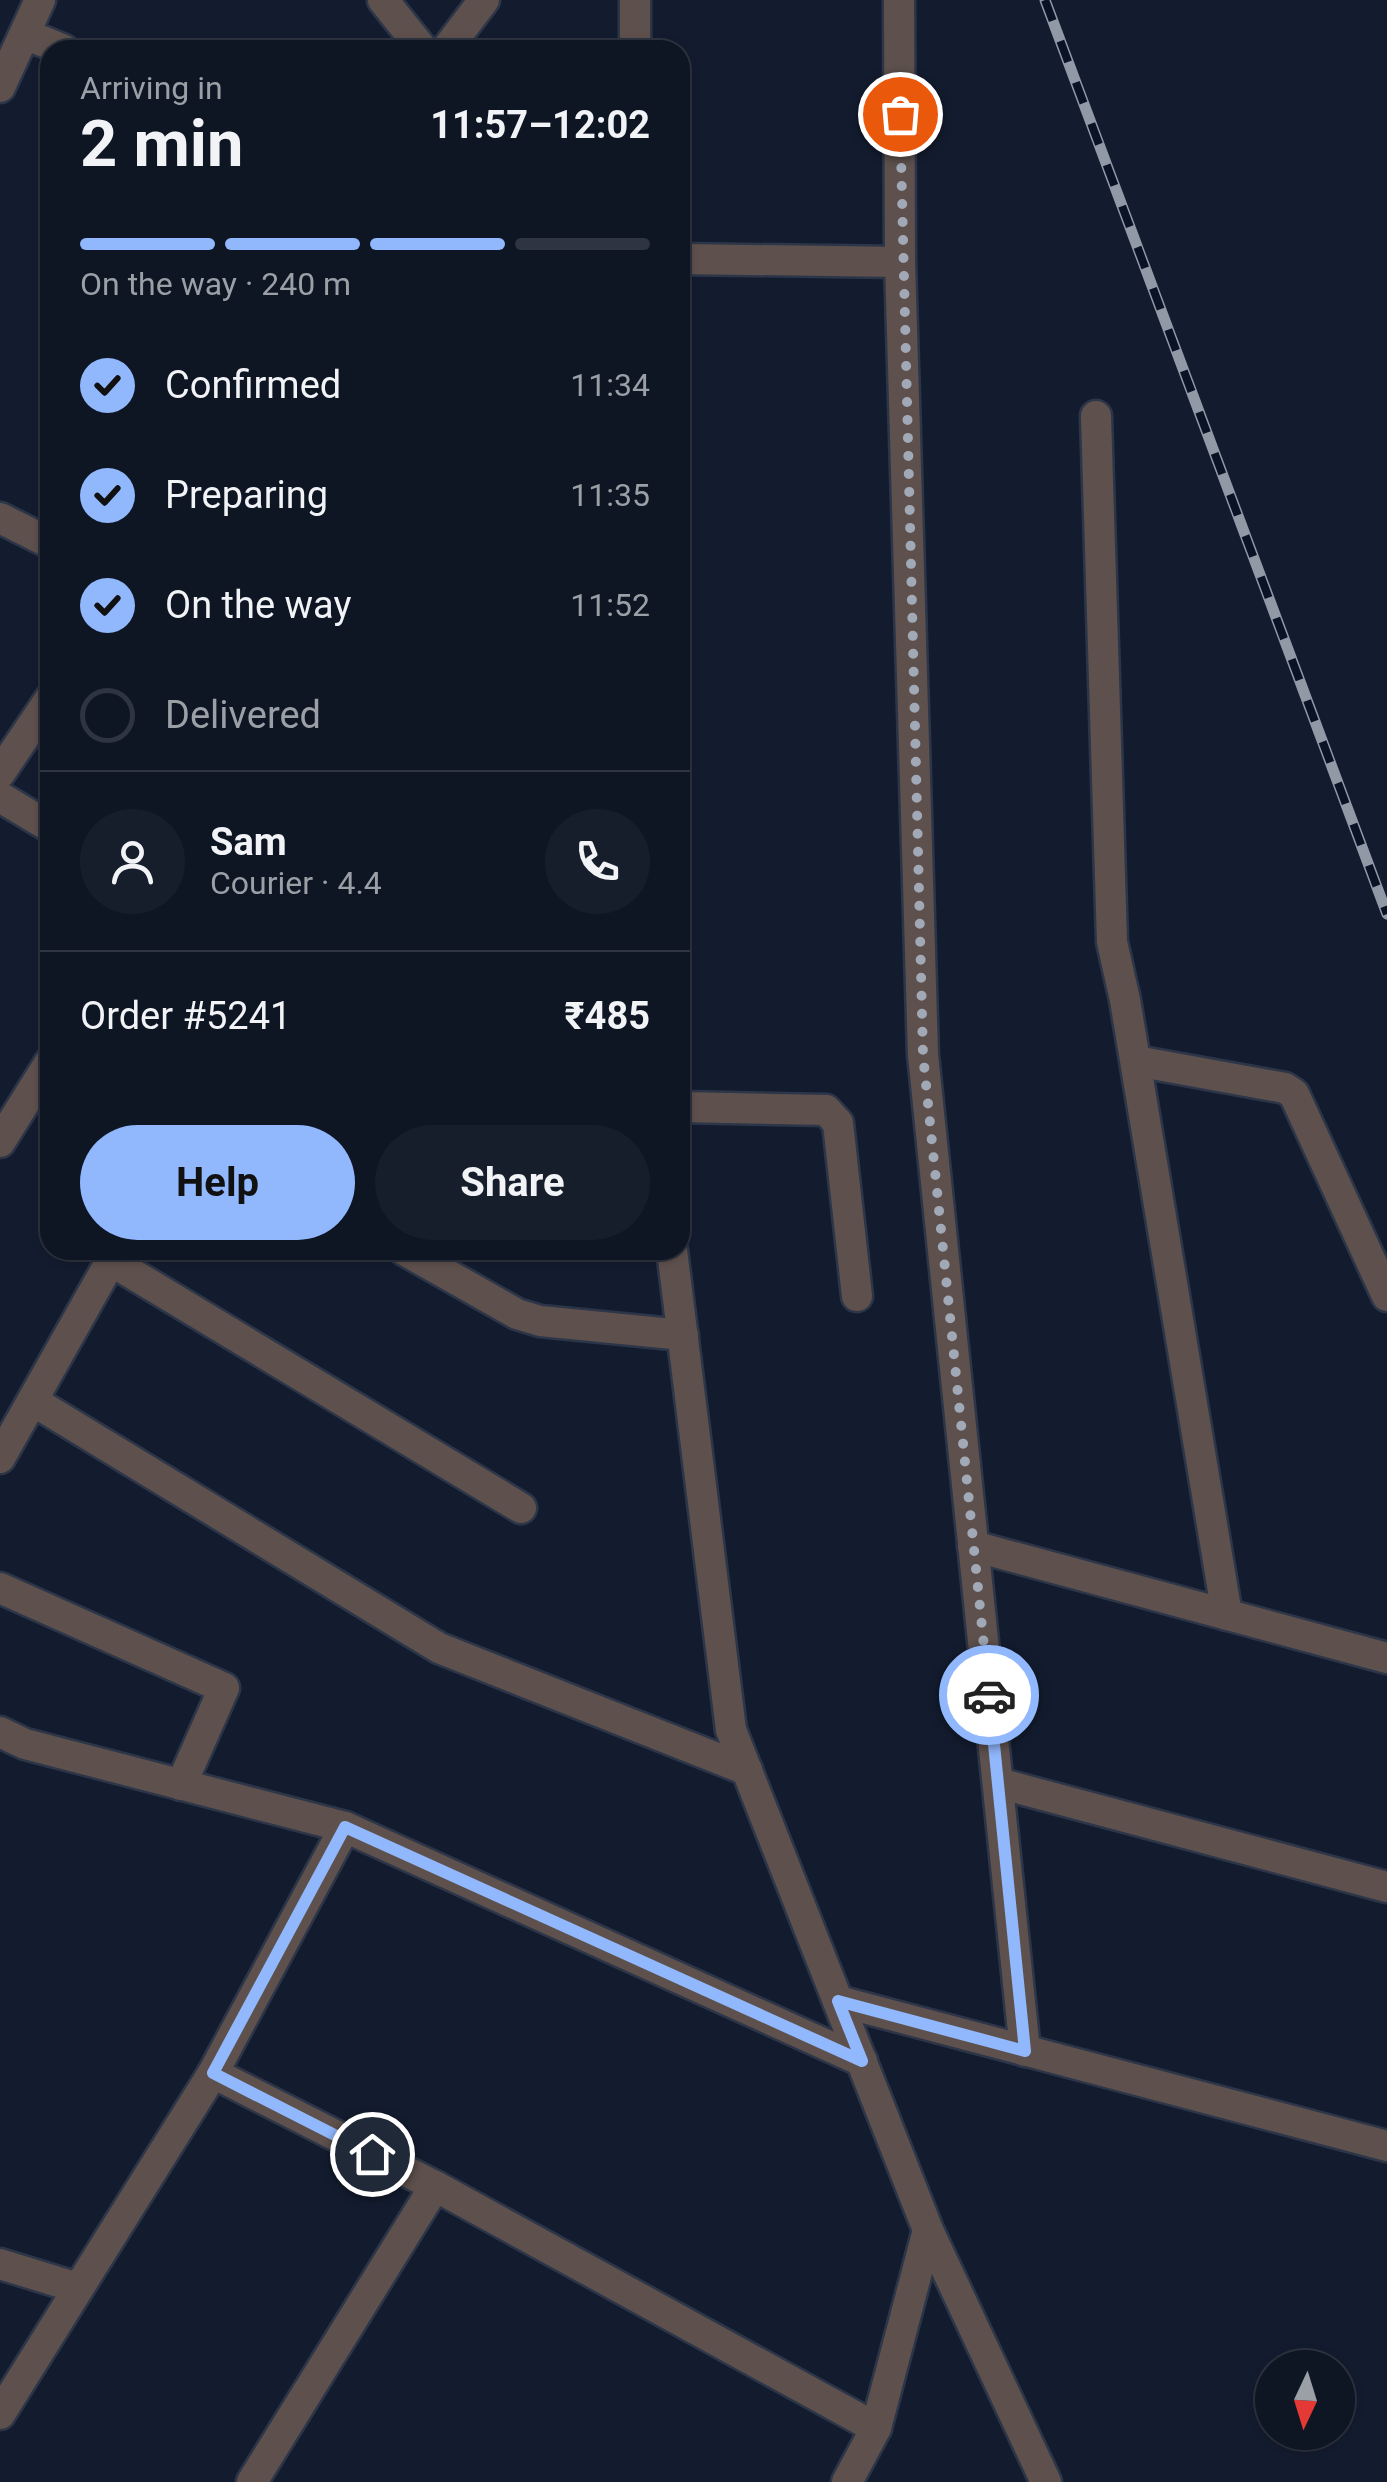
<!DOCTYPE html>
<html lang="en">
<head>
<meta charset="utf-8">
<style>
  :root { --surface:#0e1523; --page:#171e2b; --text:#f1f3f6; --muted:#9b9fa6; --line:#2e3441; --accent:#91b8fd }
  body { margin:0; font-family:Roboto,sans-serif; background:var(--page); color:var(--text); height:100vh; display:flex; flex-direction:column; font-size:38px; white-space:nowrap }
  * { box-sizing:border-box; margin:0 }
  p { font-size:32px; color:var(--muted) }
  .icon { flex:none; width:55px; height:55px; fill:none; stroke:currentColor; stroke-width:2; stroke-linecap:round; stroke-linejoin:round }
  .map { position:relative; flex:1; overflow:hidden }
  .side { position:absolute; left:40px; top:40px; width:650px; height:1220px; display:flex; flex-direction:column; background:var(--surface); border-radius:30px; box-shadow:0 2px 8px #0004,0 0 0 2px var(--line) }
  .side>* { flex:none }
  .needle { width:65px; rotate:184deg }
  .tools { position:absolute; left:1255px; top:2350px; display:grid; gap:20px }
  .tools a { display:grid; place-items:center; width:100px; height:100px; border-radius:50%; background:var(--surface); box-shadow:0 2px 8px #0004,0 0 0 2px var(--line); font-size:50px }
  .pin { position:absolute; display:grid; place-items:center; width:85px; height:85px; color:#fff; margin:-42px; border:5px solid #fff; border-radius:50%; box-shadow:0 2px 10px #0007 }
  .courier { position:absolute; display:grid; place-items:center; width:100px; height:100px; margin:-50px; border:8px solid #91b8fd; border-radius:50%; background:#fff; color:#222; box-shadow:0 2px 12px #0007 }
  .summary em { font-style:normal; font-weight:700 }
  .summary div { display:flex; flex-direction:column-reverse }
  .summary { display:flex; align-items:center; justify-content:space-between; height:170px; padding:0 40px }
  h1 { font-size:65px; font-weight:700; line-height:75px }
  .bar { display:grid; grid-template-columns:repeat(4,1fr); gap:15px 10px; align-content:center; height:120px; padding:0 40px }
  .bar i { height:12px; border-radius:8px; background:var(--line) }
  .bar .selected { background:var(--accent) }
  .bar p { grid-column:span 4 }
  .line { display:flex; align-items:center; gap:25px; padding:0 40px; border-top:2px solid var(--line) }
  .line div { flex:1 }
  .round { display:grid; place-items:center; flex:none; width:105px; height:105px; border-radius:52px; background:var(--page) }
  ol { padding:0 40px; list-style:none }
  li { display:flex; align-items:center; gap:30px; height:110px }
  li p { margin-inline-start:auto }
  li .icon { padding:10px; border-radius:50%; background:var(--accent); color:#111; stroke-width:4 }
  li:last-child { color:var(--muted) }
  li i { width:55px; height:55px; border:5px solid var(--line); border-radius:50% }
  .primary-button { display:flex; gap:20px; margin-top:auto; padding:20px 40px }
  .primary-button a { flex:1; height:115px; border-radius:60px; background:var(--accent); color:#111; font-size:40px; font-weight:700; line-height:115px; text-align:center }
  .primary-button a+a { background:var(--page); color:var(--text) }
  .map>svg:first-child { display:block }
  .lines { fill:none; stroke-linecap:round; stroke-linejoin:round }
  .minor-casing { stroke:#2d3648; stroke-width:35 }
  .minor { stroke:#5e514d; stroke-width:30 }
  .rail-casing { stroke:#9199a7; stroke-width:11 }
  .rail { stroke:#0a1225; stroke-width:8; stroke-dasharray:22; stroke-linecap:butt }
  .done { stroke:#a1a8b6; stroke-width:10; stroke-dasharray:0 18 }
  .route { stroke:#91b8fd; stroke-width:12 }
</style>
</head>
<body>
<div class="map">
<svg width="1387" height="2482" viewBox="0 0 1387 2482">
  <rect width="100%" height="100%" fill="#131c2f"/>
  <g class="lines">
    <defs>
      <g id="minor">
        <path d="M383,0L423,50"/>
        <path d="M635,0V50"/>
        <path d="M899,0L900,262L923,1055L1025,2051"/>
        <path d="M25,34L64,50"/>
        <path d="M446,50L484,0"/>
        <path d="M0,87L40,0"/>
        <path d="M680,259L900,262"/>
        <path d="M1096,416L1112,942L1125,1000L1227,1615"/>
        <path d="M0,518L50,543"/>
        <path d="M0,773L50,699"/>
        <path d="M0,797L50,827"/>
        <path d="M1136,1061L1285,1088L1294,1094L1387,1296"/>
        <path d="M680,1107L826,1110L838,1123L857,1296"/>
        <path d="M0,1142L50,1062"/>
        <path d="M404,1250L517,1314L540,1321L683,1335"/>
        <path d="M672,1250L731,1730L928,2230L1046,2482"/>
        <path d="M111,1261L521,1508"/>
        <path d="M33,1401L439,1648L747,1770"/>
        <path d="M0,1458L117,1250"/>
        <path d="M973,1546L1387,1658"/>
        <path d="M0,1588L224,1688L181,1785"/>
        <path d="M0,1732L25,1744L345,1827"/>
        <path d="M998,1783L1387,1887"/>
        <path d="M838,2001L1387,2146"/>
        <path d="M862,2061L345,1827L213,2073L435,2186L876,2428L928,2230"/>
        <path d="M0,2264L78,2288"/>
        <path d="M0,2414L213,2073"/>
        <path d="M252,2482L435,2186"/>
        <path d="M847,2482L876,2428"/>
      </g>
    </defs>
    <use href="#minor" class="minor-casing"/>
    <use href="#minor" class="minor"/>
    <defs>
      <path id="rail" d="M1045,0L1387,914"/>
    </defs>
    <use href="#rail" class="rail-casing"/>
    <use href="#rail" class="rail"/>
  </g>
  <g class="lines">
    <path class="done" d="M900,114L923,1055L989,1695"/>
    <path class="route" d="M372,2154L213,2073L345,1827L862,2061L838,2001L1025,2051L989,1695"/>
  </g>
</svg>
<div class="tools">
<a><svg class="needle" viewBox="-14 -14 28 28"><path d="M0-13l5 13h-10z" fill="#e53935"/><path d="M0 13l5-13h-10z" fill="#9b9fa6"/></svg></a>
</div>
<div class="pin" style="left:900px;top:114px;background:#ea580c"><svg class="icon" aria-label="bag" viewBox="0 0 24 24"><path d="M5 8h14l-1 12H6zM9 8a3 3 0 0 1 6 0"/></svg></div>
<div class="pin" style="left:372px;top:2154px;background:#1f2937"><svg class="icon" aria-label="home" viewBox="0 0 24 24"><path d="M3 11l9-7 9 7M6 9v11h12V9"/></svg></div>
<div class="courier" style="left:989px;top:1695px"><svg class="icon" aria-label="car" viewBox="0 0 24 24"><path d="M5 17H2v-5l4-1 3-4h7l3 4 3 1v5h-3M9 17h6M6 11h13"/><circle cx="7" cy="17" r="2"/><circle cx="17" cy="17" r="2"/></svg></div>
<section class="side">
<div class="summary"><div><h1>2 min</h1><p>Arriving in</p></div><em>11:57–12:02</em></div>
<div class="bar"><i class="selected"></i><i class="selected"></i><i class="selected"></i><i></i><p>On the way · 240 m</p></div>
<ol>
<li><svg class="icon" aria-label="check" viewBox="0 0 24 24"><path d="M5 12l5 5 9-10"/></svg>Confirmed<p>11:34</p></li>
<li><svg class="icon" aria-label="check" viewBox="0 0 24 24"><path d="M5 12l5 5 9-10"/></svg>Preparing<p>11:35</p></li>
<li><svg class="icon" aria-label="check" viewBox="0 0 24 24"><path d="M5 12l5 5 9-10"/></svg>On the way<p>11:52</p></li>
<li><i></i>Delivered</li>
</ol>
<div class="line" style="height:180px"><a class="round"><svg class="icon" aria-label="person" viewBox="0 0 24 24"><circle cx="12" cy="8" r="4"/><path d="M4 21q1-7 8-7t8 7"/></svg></a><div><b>Sam</b><p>Courier · 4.4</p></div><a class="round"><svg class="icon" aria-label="phone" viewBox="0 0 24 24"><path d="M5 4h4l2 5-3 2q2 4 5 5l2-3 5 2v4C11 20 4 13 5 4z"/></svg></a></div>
<div class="line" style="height:130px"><div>Order #5241</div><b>₹485</b></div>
<div class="primary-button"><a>Help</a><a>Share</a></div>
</section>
</div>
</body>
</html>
